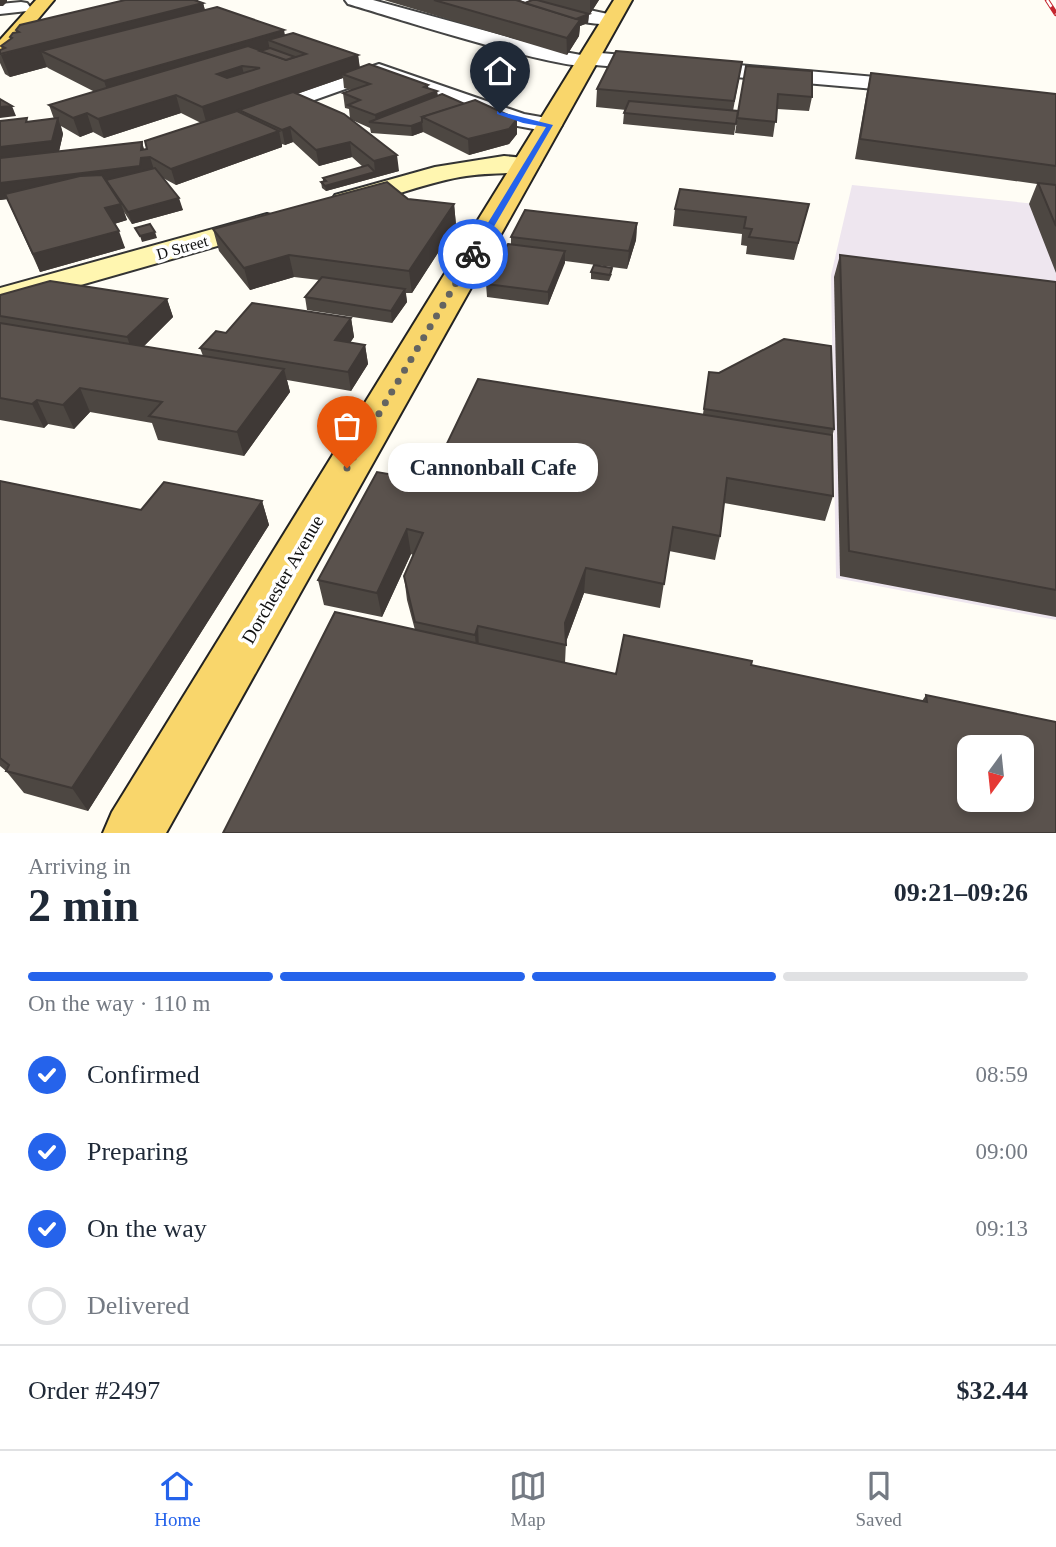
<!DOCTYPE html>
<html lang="en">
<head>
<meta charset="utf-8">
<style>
  :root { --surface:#fff; --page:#f2f2f3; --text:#1f2937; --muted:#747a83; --line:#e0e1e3; --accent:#2563eb }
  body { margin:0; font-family:Georgia,serif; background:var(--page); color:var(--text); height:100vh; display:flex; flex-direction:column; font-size:26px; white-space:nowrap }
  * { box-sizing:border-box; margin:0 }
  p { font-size:23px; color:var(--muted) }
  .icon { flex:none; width:38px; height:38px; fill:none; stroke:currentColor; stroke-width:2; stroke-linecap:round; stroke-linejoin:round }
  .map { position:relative; height:833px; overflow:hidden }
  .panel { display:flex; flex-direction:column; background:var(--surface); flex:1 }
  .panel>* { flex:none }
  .needle { width:46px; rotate:195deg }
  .controls { position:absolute; left:957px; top:735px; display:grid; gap:14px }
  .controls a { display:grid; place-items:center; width:77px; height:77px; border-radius:14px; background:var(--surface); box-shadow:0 4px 10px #0003; font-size:35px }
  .pin { position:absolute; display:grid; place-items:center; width:60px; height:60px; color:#fff; margin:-72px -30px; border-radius:50% 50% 50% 0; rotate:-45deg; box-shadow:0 0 7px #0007 }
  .pin .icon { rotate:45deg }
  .courier { position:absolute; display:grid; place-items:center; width:70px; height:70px; margin:-35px; border:5px solid #2563eb; border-radius:50%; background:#fff; color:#222; box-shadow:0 2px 9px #0007 }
  .bubble { position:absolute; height:49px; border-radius:21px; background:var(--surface); box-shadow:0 4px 10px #0003; font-size:23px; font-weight:600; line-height:49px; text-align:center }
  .head em { font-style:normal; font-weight:600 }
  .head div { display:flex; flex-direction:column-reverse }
  .head { display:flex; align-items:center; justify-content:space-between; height:119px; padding:0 28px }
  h1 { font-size:46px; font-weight:600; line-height:52px }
  .bar { display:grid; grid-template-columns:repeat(4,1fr); gap:10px 7px; align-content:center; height:84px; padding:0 28px }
  .bar i { height:9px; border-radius:5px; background:var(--line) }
  .bar .on { background:var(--accent) }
  .bar p { grid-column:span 4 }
  .line { display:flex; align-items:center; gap:18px; padding:0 28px; border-top:2px solid var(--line) }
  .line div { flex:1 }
  ol { padding:0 28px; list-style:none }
  li { display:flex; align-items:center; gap:21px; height:77px }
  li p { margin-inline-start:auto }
  li .icon { padding:7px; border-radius:50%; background:var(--accent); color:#fff; stroke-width:4 }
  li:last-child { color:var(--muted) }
  li i { width:38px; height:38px; border:4px solid var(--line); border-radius:50% }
  .tabs { display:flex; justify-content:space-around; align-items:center; height:98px; border-top:2px solid var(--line); background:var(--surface); font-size:19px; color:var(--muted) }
  .tabs a { display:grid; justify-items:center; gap:4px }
  .tabs .on { color:var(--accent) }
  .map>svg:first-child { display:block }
  .industrial { fill:#eee6ef }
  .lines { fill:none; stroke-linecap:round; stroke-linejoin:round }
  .street-casing { stroke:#444; stroke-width:4 }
  .secondary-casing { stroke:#333; stroke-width:4 }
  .primary-casing { stroke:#222; stroke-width:4 }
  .street { fill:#fff; fill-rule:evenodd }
  .secondary { fill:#fff6b0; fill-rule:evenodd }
  .primary { fill:#f9d66b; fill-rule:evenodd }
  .rail-casing { stroke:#c4262e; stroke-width:4.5 }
  .rail { stroke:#fff; stroke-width:2.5; stroke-dasharray:8; stroke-linecap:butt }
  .wall { fill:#4d4742; fill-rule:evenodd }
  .shaded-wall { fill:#3f3936 }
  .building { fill:#5a524d; stroke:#3f3936; stroke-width:2; fill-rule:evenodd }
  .route { fill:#2563eb }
  .done { stroke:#646461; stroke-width:7; stroke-dasharray:0 12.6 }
  .labels { text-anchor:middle; stroke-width:7; stroke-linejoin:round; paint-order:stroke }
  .far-street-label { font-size:16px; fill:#111; stroke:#fff }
  .street-label { font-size:19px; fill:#111; stroke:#fff }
</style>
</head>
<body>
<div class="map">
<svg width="1056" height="833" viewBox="0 0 1056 833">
  <rect width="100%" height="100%" fill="#fffdf5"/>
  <path class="industrial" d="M852,185L1056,206V620L836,578L831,275Z"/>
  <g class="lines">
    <defs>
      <g id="street">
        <path d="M345,0H373L559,51L581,55L589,52L921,81L929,82L932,87L929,92L921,93L595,65C575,76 383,14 348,4Z"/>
        <path d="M514,0H543L617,16L620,20C608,34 536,9 517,4Z"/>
        <path d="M21,2L27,3L30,7L27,11L0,14V4Z"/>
        <path d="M379,64L524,114L558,120L562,125L558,130L550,132L512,125L379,77L261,119H245L242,114L245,109Z"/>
      </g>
      <g id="secondary">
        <path d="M504,156L536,159L540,164L536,169C513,175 485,172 460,177C421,184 384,200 345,209L335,207L331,201L335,195L435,167Z"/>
        <path d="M267,214L277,217L281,223L277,229L0,308V288Z"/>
      </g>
      <g id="primary">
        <path d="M36,0H54L7,56L0,58V40Z"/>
        <path d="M614,0H632L166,833H103L112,812Z"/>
      </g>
    </defs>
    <use href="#street" class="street-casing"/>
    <use href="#secondary" class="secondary-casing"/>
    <use href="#primary" class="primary-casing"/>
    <use href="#street" class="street"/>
    <use href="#secondary" class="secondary"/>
    <use href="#primary" class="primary"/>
    <defs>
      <path id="rail" d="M1047,0L1056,14"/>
    </defs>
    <use href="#rail" class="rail-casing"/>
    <use href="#rail" class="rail"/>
  </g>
  <g class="wall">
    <path d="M125,0H198V2L203,3L205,10L285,35L358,55L360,68L428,85V88L437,91L438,96L517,134L509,144L469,155L423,132L412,136L371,133L370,128L352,120L399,171L326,191L322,188L321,182H323V178L363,167L352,157L319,166L293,142L285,145L282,144V147L176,185L163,178L183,210L132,224L124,212L127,220L114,224L125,248L40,272L7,199L0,200V121L29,122L54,119L49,105L95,92L48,68L47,67L10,77L5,74L0,63V50L2,49L1,46L10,39V37L16,32V30ZM343,78L344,88L351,90L343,93L345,108L349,109L350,119L297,94ZM181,113L201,123L147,149L144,150L142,142L59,151L63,134L61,126L80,137L93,132L104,138Z"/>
    <path d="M384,0H520L525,2L532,0H599L590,14H589L588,23L580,26L579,36L567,55Z"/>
    <path d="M742,62L733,111H738L734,135L623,124L624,113L626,110L596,107L597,89Z"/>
    <path d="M746,66L812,97L809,111L777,109L773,137L735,133Z"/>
    <path d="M871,73L1056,94V273L1029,204L1037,184L855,159L867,91Z"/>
    <path d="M408,199L454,204L456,225L412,293H406L407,302L392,323L307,310L305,297L319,280L294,277L250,290L219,251L213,229Z"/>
    <path d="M809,204L794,260L746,254L747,246L741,245L742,234L673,226L675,209Z"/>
    <path d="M637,223L636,240L627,269L565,261L548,305L487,297L486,284L511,244V237Z"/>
    <path d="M840,255L1056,282V617L840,576L834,277Z"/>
    <path d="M591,272L612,274L609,281L591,279Z"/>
    <path d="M0,295L167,299L173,317L144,346L203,356L200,348L226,333L351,318L354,337L350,343L365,345L368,364L351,391L287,380L290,392L244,456L158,440L152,423L90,412L74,429L48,424L44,428L0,420Z"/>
    <path d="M709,372L834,429L832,438L833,496L825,521L724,503L720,536L715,560L669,551L660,608L584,593L566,642L565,663L616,674L751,665L922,701L926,695L1056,833L415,630L407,600L404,576L413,555L411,554L382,617L324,605L318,580L429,481L703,414Z"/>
    <path d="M0,481L141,510L262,501L269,525L88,811L24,793L6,771L0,766Z"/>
  </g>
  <g class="shaded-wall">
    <path d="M0,0H7V2L3,6H0Z"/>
    <path d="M188,0H198L199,4L203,3L208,23L41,51L47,67L10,77L1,55Z"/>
    <path d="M590,0H599L590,14Z"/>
    <path d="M589,14L588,23L580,26L579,36L567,55L566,22Z"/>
    <path d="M284,30L287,46L268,40L270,51L110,99L104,81Z"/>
    <path d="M358,55L360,72L342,74L343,78L244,112L239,110L240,114L207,125L202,107Z"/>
    <path d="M242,66L246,83L221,91L217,74Z"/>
    <path d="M428,85L429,95L437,91L438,106L376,123L375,115Z"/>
    <path d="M176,95L181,113L104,138L98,119Z"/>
    <path d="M12,106L16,116L0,118V107Z"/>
    <path d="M87,113L93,132L80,137L73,118Z"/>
    <path d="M58,118L63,134L58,156L0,163V147Z"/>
    <path d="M517,119V134L509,144L469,155L468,139Z"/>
    <path d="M422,122L423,132L412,136L411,126Z"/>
    <path d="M290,127L293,142L285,145L282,130Z"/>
    <path d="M279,131L282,147L176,185L171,169Z"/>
    <path d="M142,142L146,157H150L155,173L106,180L109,187L0,200V183L141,150Z"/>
    <path d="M350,142L352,157L319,166L316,150Z"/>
    <path d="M397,155L399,171L326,191L325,186L375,172L374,161Z"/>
    <path d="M179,198L183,210L132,224L128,212Z"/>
    <path d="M121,204L127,220L111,225L105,208Z"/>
    <path d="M454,204L456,225L412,293L409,271Z"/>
    <path d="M637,223L636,240L627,269L629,251Z"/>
    <path d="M119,231L125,248L40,272L33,254Z"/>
    <path d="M155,232L157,238L142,242L140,236Z"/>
    <path d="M565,251V263L548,305V292Z"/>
    <path d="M289,255L294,277L250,290L244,268Z"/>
    <path d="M405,289L407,302L392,323L391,311Z"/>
    <path d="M167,299L173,317L134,356L127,337Z"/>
    <path d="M351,318L354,337L338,359L335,340Z"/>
    <path d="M365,345L368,364L351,391L348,372Z"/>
    <path d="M284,369L290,392L244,456L237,432Z"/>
    <path d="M80,388L90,412L74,429L63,405Z"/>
    <path d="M37,400L48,424L44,428L32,404Z"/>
    <path d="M262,501L269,525L88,811L72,788Z"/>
    <path d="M407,529L411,554L382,617L377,593Z"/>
    <path d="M586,568L584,593L565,644V623Z"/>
    <path d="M478,626L479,650L477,659L475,635Z"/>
  </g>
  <g class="building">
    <path d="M125,0H194L203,3L0,54V50L5,48L1,46L12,38L10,37L13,33L19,32L16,30L20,25Z"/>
    <path d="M434,0H516L580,20L567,38Z"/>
    <path d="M532,0H537L589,14L576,19L525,3Z"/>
    <path d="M217,7L284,30L104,81L41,51Z"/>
    <path d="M293,33L358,55L202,107L176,95L98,119L87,113L73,118L49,105L248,46L286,60L306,54L268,40ZM242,66L260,68L227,78L217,74Z"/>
    <path d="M270,48L295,57L286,60L260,51Z"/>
    <path d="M616,51L742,62L734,101L597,89Z"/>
    <path d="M369,64L428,85L424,87L437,91L375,115L348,105L360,100L343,93L370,84L342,74Z"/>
    <path d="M746,66L812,71V97L778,94L776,122L737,118Z"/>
    <path d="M871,73L1056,94V166L860,139Z"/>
    <path d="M293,92L344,114L397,155L374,161L350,142L316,150L290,127L282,130L239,110Z"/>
    <path d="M442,94L465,104L422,117V122L411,126L369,122Z"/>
    <path d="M0,99L12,106L0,107Z"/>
    <path d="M475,100L517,119L509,129L468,139L422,117Z"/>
    <path d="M629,101L738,111L736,124L624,113Z"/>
    <path d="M237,111L279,131L171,169L150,157L141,158L140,166L0,183V158L142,142L141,150L147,149L145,141Z"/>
    <path d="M27,118L26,122L58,118L52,141L0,147V121Z"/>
    <path d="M368,165L375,172L325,186L321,182L326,181L323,178Z"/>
    <path d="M155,168L179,198L128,212L106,180Z"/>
    <path d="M102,175L121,204L105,208L119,231L33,254L5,194L80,176Z"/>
    <path d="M387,182L408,199L454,204L409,271L289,255L244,268L213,229Z"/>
    <path d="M1038,183L1056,185V226Z"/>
    <path d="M680,189L809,204L798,243L749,237L752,229L744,228L746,217L675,209Z"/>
    <path d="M525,210L637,223L629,251L511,237Z"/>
    <path d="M150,224L155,232L140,236L135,228Z"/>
    <path d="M508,244L565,251L548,292L486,284Z"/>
    <path d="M840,255L1056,282V590L849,551Z"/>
    <path d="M594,265L612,268L610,275L591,272Z"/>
    <path d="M322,277L405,289L391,311L305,297Z"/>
    <path d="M50,281L167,299L127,337L0,316V295Z"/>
    <path d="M252,303L351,318L335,340L365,345L348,372L200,348L216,331L226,333Z"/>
    <path d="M0,323L284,369L237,432L149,416L162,402L80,388L63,405L37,400L32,404L0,398Z"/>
    <path d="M784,339L831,346L834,429L704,409L709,372L719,373Z"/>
    <path d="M478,379L832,435L833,496L727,478L720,536L673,527L664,584L586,568L565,623L566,645L478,626L475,635L415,622L404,576L423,533L407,529L377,593L318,580L377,472L429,481Z"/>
    <path d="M0,481L141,510L164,482L262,501L72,788L6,771L9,765L0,758Z"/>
    <path d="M335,612L616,674L624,635L752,661L751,665L927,702L926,695L1056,722V833H223ZM970,747H1022V800H970Z"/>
  </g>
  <path class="route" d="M497,111L553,125L478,254L473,257L469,254L546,127L523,123L497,114Z"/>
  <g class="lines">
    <path class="done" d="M347,468L473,254"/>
  </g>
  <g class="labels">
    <g class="far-street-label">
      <text transform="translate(182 247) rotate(-16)" y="6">D Street</text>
    </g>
    <g class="street-label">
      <text transform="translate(282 579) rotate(-60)" y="7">Dorchester Avenue</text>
    </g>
  </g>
</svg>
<div class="controls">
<a><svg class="needle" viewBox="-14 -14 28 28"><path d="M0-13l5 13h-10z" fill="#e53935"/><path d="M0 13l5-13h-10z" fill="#747a83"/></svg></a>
</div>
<div class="pin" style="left:347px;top:468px;background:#ea580c"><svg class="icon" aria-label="bag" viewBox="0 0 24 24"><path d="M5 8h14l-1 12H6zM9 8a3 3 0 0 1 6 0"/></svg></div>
<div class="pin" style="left:500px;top:113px;background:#1f2937"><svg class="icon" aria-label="home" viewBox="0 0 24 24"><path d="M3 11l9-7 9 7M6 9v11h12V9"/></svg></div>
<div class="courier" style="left:473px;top:254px"><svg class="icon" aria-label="bike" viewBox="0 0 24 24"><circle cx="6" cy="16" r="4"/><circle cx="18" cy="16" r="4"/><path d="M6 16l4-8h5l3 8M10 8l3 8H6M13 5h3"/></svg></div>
<div class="bubble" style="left:388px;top:443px;width:210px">Cannonball Cafe</div>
</div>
<section class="panel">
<div class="head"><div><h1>2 min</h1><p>Arriving in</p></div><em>09:21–09:26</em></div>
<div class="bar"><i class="on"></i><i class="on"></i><i class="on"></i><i></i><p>On the way · 110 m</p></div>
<ol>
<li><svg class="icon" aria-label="check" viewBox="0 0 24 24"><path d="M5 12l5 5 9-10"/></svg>Confirmed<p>08:59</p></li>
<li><svg class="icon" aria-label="check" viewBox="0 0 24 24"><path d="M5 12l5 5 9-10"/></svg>Preparing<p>09:00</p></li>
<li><svg class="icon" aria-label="check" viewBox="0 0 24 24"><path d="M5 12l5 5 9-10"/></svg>On the way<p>09:13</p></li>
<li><i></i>Delivered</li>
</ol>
<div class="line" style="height:91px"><div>Order #2497</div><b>$32.44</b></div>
</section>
<nav class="tabs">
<a class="on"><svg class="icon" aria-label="home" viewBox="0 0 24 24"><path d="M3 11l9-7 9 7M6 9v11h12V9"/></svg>Home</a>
<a><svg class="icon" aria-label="map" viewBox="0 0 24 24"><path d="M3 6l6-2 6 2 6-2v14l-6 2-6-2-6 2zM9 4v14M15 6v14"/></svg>Map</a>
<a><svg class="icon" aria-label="saved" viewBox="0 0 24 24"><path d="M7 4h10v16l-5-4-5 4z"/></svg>Saved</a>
</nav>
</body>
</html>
